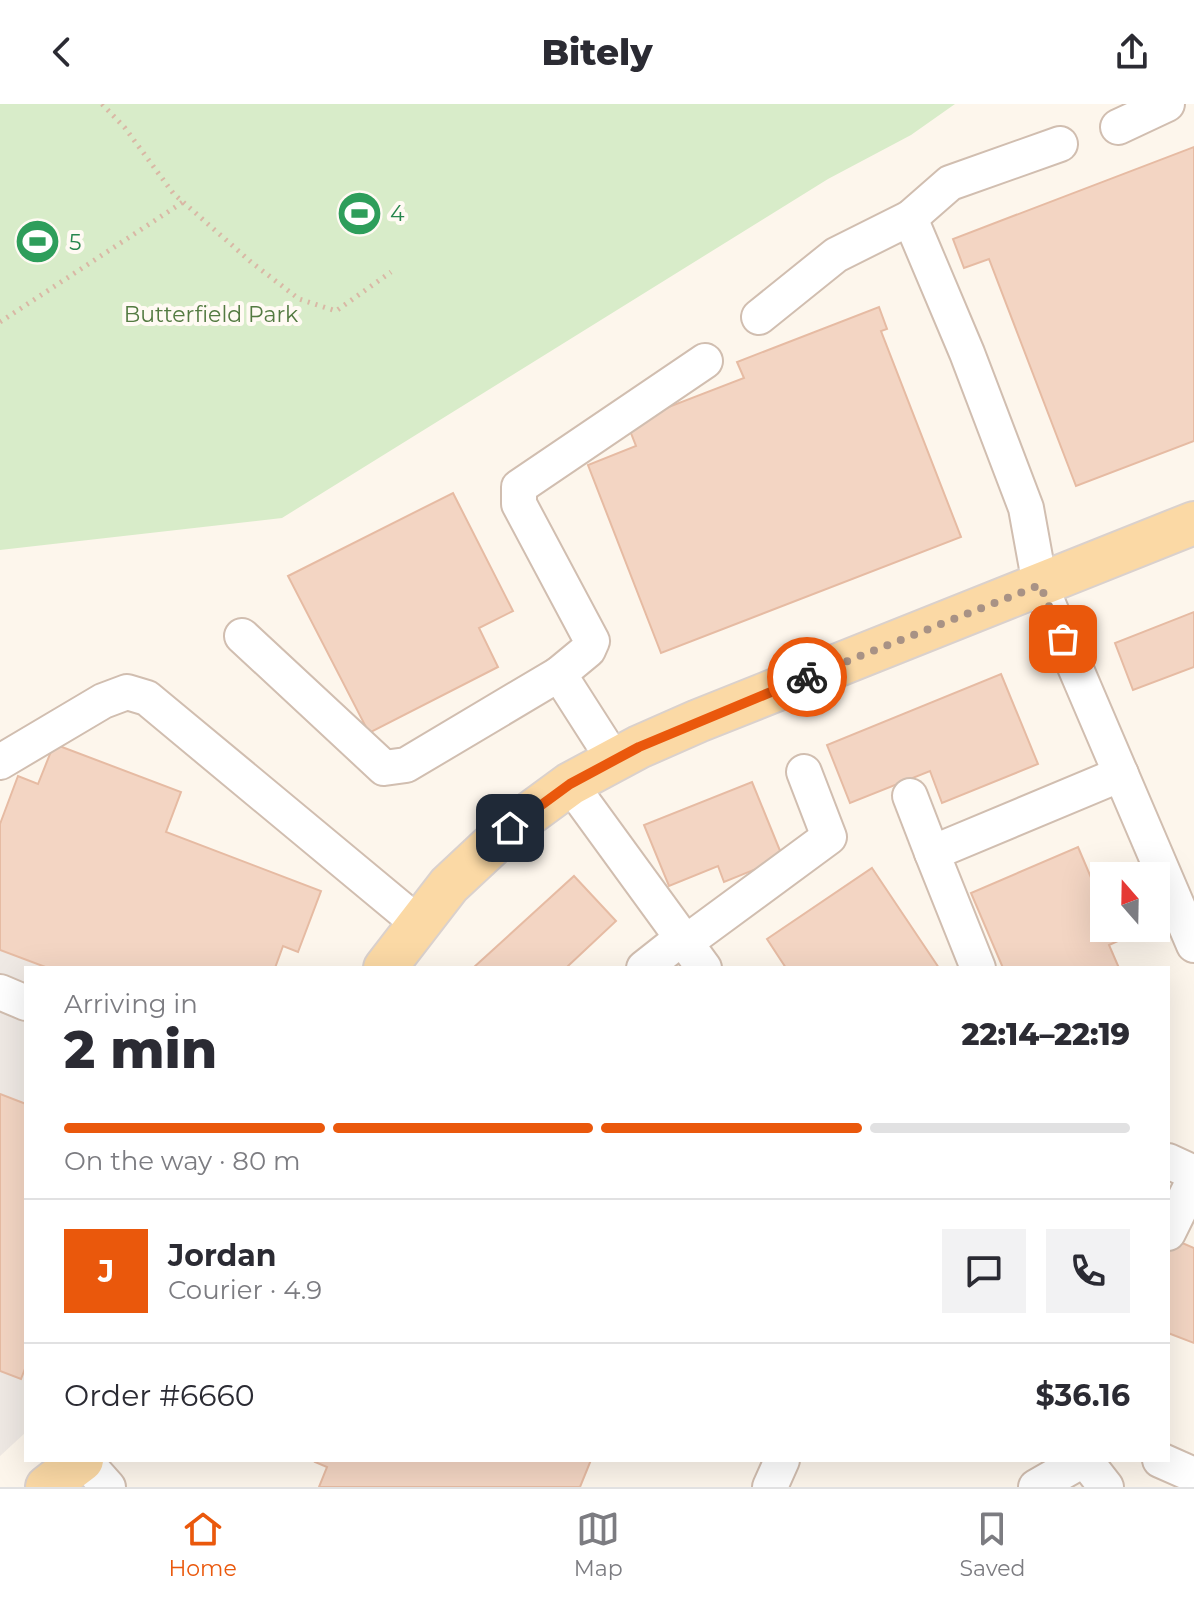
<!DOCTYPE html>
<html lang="en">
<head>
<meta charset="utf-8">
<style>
  :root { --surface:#fff; --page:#f2f2f3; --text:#2b2b33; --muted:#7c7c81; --line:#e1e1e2; --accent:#ea580c }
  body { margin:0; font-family:Montserrat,sans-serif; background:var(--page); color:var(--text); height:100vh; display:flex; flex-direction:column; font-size:30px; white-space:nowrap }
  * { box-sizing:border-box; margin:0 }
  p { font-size:26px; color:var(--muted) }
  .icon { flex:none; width:44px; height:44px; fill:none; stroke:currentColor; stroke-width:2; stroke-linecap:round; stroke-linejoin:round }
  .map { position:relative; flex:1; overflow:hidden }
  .drawer { position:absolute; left:24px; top:862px; width:1146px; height:496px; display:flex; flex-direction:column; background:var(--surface); border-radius:0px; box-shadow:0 8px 32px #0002 }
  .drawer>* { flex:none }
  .needle { width:52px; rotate:340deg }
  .tools { position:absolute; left:1090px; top:758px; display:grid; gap:16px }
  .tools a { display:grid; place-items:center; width:80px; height:80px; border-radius:0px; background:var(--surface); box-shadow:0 8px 32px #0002; font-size:40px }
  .pin { position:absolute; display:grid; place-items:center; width:68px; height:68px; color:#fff; margin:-34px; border-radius:16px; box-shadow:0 4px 12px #0006 }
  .courier { position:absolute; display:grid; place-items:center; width:80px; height:80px; margin:-40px; border:6px solid #ea580c; border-radius:50%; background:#fff; color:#222; box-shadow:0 2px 10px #0007 }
  .summary em { font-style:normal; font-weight:800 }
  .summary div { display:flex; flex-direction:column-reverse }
  .summary { display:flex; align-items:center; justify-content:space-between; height:136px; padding:0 40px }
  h1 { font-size:52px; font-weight:800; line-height:60px }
  .bar { display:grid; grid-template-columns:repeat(4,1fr); gap:12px 8px; align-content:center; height:96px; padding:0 40px }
  .bar i { height:10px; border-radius:6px; background:var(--line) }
  .bar .current { background:var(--accent) }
  .bar p { grid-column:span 4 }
  .line { display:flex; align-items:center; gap:20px; padding:0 40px; border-top:2px solid var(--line) }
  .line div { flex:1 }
  .round { display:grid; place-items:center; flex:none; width:84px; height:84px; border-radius:0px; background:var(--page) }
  header { display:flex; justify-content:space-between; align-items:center; height:104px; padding:0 40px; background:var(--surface); font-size:36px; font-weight:800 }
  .dock { display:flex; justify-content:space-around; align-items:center; height:112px; border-top:2px solid var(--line); background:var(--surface); font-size:22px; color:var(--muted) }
  .dock a { display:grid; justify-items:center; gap:4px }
  .dock .current { color:var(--accent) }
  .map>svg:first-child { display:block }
  .industrial { fill:#efe9e4 }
  .green { fill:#d8ecc9 }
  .building { fill:#f3d5c3; stroke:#e6bba3; stroke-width:2 }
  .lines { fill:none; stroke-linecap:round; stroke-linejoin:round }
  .minor-casing { stroke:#d1beb0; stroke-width:38 }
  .major-casing { stroke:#dad1cd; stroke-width:46 }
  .path { stroke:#d9b8a5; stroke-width:5; stroke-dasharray:2 6; stroke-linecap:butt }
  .minor { stroke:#fff; stroke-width:34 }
  .major { stroke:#fbd9a5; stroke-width:42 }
  .done { stroke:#a89285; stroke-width:8; stroke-dasharray:0 14.4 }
  .route { stroke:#ea580c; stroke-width:10 }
  .labels { text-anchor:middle; stroke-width:8; stroke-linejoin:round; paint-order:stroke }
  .leisure-label { font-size:22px; fill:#27864d; stroke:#fffaf3; text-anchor:start }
  .park-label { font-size:22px; fill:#537a41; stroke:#fffaf3 }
</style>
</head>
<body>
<header><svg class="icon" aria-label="back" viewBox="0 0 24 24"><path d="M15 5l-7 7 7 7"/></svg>Bitely<svg class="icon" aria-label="share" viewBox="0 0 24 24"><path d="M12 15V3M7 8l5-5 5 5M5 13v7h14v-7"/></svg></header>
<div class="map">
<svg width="1194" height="1383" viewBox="0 0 1194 1383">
  <rect width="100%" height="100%" fill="#fdf6ec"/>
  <path class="industrial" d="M0,844L51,864H26V1328L0,1352Z"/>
  <path class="green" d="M0,0H955L911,31L828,75L282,414L0,446Z"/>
  <g class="building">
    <path d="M1194,43V337L1076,382L989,155L964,164L953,135Z"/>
    <path d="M879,203L887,225L881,227L961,433L661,549L588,361L636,342L627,319L744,274L737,258Z"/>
    <path d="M453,389L513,507L479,524L498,563L369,629L288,472Z"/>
    <path d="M1194,508V563L1133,586L1115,539Z"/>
    <path d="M1001,570L1038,660L942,699L930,667L850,699L827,641Z"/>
    <path d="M54,640L181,688L166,728L321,787L298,848L283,842L275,864H48L0,846V720L18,672L38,680Z"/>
    <path d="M752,678L783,754L724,778L718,762L669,782L644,721Z"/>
    <path d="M1078,743L1104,804V824H1113L1118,837L1109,841L1119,864H1003L971,789Z"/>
    <path d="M872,764L939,864H786L767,835Z"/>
    <path d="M574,772L616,817L568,862L569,864H473Z"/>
    <path d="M0,990L26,1000V1262L21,1275L0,1267Z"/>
    <path d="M1173,1135L1194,1144V1239L1168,1229V1147Z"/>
    <path d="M316,1356H591L580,1383H319L327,1363L315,1358Z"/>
  </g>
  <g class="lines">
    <defs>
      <g id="minor">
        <path d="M1118,23L1167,0"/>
        <path d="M910,114L950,79L1060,40"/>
        <path d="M759,213L836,151L910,114L967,249L1026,404L1040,481L1194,841"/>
        <path d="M242,532L384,664L406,661L559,570L614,656"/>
        <path d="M559,570L588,546L592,537L519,400V383L705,257"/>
        <path d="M0,658L103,597L127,588L147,594L419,820"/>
        <path d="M570,680L704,864"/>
        <path d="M910,692L932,749"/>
        <path d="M685,839L829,733L804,668"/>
        <path d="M644,864L682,834"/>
        <path d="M978,864L932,749L1121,670"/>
        <path d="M0,888L26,899"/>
        <path d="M1168,1057L1194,1069"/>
        <path d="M1168,1129L1194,1076"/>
        <path d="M84,1356L108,1383"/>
        <path d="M1085,1356L1106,1383"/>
        <path d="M1160,1356L1194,1371"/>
        <path d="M770,1383L782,1356"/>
        <path d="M1036,1383L1083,1356"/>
      </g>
      <g id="major">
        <path d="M385,864L449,781L510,724L570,680L639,643L698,617L1194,419"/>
        <path d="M47,1383L82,1356"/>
      </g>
    </defs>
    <use href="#minor" class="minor-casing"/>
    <use href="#major" class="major-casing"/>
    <g class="path">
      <path d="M102,0L125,24L173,89L183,98L251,158L299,195L336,207L391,168"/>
      <path d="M0,218L183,98"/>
    </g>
    <use href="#minor" class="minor"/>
    <use href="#major" class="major"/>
  </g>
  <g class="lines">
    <path class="done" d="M807,573L1040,481L1063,535"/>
    <path class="route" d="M510,724L570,680L639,643L807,573"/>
  </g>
  <defs>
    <symbol id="stadium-disc" viewBox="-11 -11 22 22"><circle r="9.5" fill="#2e9e5b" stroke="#fffaf3"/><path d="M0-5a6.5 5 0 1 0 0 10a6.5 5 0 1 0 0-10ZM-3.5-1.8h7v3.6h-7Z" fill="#fff"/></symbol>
  </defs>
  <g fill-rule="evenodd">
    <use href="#stadium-disc" x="334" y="84" width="51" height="51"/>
    <use href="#stadium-disc" x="12" y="112" width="51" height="51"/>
  </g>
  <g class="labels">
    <g class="leisure-label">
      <text x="390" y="117">4</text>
      <text x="69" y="146">5</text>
    </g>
    <g class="park-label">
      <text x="211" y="218">Butterfield Park</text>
    </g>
  </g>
</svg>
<div class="tools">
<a><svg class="needle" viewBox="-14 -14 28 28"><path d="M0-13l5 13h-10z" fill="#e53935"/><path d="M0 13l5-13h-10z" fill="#7c7c81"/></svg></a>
</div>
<div class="pin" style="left:1063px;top:535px;background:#ea580c"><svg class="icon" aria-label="bag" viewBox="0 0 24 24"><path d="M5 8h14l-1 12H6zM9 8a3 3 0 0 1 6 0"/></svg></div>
<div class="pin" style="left:510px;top:724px;background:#1f2937"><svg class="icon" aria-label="home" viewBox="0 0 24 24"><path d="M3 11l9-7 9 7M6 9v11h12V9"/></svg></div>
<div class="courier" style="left:807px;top:573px"><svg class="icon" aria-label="bike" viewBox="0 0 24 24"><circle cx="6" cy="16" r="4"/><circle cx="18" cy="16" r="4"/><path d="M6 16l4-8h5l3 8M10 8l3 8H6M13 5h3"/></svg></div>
<section class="drawer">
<div class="summary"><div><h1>2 min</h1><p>Arriving in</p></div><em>22:14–22:19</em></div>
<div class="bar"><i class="current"></i><i class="current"></i><i class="current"></i><i></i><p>On the way · 80 m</p></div>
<div class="line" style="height:144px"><b class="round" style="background:var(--accent);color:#fff">J</b><div><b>Jordan</b><p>Courier · 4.9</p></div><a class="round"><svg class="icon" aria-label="chat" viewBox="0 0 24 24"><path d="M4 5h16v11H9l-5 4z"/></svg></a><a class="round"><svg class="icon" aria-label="phone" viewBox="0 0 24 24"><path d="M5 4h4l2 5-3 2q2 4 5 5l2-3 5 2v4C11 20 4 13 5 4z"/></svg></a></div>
<div class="line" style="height:104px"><div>Order #6660</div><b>$36.16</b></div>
</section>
</div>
<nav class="dock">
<a class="current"><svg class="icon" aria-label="home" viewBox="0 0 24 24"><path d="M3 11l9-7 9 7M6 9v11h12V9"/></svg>Home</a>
<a><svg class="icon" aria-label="map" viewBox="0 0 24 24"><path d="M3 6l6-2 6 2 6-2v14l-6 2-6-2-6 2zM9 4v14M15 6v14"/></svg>Map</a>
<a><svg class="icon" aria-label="saved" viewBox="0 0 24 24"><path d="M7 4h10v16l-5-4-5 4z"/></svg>Saved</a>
</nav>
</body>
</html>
